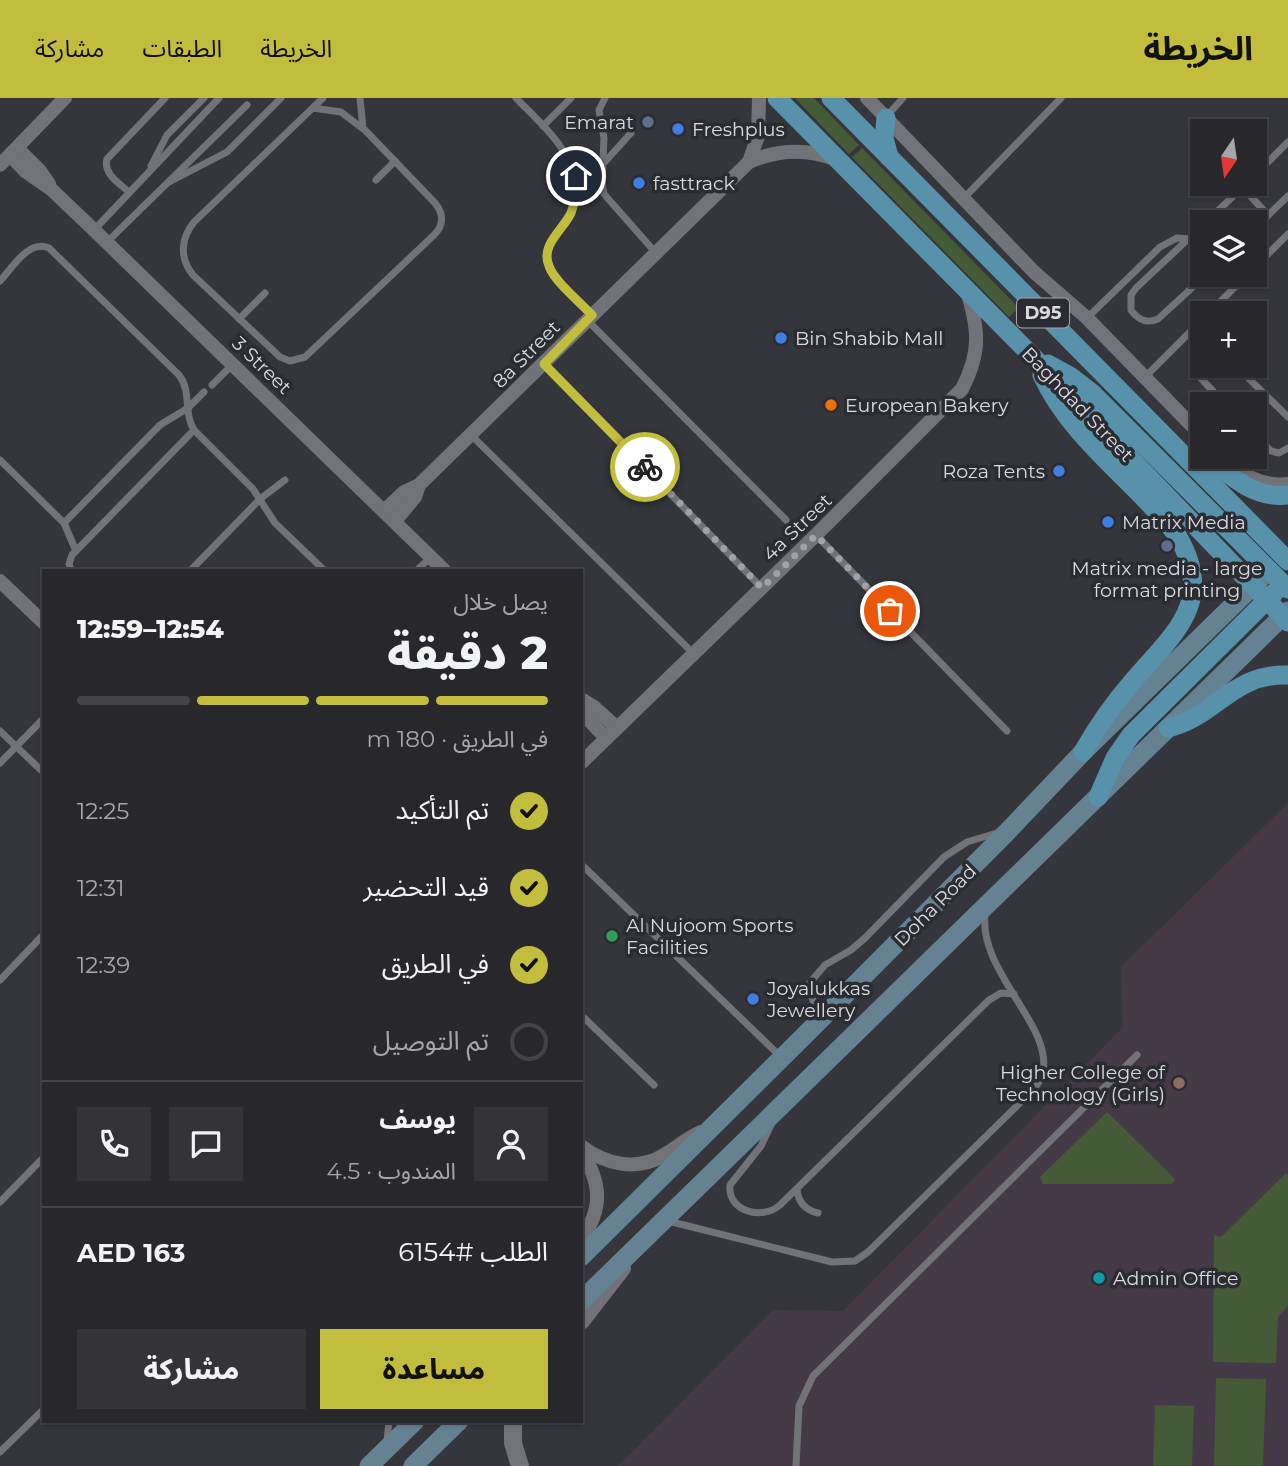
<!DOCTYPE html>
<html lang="ar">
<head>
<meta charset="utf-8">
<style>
  :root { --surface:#28282c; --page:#343438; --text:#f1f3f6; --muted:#a5a6a9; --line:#444448; --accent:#c3bd3e }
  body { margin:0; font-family:Montserrat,"Noto Sans Arabic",sans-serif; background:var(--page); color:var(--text); direction:rtl; height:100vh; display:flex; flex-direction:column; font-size:26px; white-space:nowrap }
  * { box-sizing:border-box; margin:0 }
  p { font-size:23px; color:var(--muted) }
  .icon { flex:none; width:38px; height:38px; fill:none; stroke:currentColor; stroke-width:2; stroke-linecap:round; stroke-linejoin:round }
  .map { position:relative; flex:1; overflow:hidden; direction:ltr }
  .drawer { position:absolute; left:42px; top:471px; width:541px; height:854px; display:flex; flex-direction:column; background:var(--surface); border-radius:0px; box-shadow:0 2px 5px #0004,0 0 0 2px var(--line); direction:rtl }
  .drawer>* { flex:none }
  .needle { width:46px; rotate:193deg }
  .fabs { position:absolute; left:1190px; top:21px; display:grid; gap:14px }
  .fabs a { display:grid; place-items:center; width:77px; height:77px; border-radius:0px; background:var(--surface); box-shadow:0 2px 5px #0004,0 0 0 2px var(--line); font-size:35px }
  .pin { position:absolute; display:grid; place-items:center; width:60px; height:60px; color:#fff; margin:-30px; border:4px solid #fff; border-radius:50%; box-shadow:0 2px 7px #0007 }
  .courier { position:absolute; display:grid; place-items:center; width:70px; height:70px; margin:-35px; border:5px solid #c3bd3e; border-radius:50%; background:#fff; color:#222; box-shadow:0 2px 9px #0007 }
  .overview em { font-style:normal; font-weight:800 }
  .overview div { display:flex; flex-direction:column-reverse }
  .overview { display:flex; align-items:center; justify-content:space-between; height:119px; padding:0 35px }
  h1 { font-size:46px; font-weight:800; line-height:52px }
  .bar { display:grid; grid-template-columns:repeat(4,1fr); gap:10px 7px; align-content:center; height:84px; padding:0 35px }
  .bar i { height:9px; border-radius:5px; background:var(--line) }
  .bar .active { background:var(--accent) }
  .bar p { grid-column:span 4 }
  .line { display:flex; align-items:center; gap:18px; padding:0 35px; border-top:2px solid var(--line) }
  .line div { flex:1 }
  .round { display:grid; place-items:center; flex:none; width:74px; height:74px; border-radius:0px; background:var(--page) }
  ol { padding:0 35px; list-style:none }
  li { display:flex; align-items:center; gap:21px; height:77px }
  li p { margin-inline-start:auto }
  li .icon { padding:7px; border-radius:50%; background:var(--accent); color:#111; stroke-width:4 }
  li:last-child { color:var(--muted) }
  li i { width:38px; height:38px; border:4px solid var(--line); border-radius:50% }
  .action { display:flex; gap:14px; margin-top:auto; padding:14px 35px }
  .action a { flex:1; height:80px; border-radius:0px; background:var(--accent); color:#111; font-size:28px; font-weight:800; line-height:80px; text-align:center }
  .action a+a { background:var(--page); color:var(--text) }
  header { display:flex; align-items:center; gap:42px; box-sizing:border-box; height:98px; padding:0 35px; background:var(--accent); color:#111 }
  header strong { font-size:33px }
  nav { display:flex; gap:38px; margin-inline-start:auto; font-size:24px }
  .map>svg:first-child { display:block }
  .education { fill:#453948 }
  .green { fill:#455a37 }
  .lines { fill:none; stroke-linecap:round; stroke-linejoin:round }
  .service { stroke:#727379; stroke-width:7 }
  .minor { stroke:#727379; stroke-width:14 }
  .tertiary { stroke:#727379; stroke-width:18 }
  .secondary { stroke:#658292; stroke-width:19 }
  .primary { stroke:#5891aa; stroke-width:19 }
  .done { stroke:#a1a1a6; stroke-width:7; stroke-dasharray:0 12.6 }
  .route { stroke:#c3bd3e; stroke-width:9 }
  .service-dot { fill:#5c6f8a; stroke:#2b2c31; stroke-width:2.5 }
  .shop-dot { fill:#3f7fe0; stroke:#2b2c31; stroke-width:2.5 }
  .food-dot { fill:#e8710a; stroke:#2b2c31; stroke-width:2.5 }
  .leisure-dot { fill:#2e9e5b; stroke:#2b2c31; stroke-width:2.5 }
  .education-dot { fill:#8d6e63; stroke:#2b2c31; stroke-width:2.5 }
  .culture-dot { fill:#0f9aa8; stroke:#2b2c31; stroke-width:2.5 }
  .labels { text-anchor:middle; stroke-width:7; stroke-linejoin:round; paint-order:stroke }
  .shield { fill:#2b2c31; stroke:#a6a6ab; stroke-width:2 }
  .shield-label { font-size:18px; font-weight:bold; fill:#dbdbdf }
  .poi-label { font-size:19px; fill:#dbdbdf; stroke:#2b2c31; text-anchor:start }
  .street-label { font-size:19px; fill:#dbdbdf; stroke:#2b2c31 }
</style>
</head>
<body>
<header>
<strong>الخريطة</strong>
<nav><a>الخريطة</a><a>الطبقات</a><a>مشاركة</a></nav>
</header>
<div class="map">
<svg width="1288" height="1368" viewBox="0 0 1288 1368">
  <rect width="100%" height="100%" fill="#35363b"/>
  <path class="education" d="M1288,705V1368H618L773,1212L843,1213L1123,929L1121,869Z"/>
  <g class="green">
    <path d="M795,0H814L859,47L849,56Z"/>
    <path d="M862,50L1019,210L1009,219L852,59Z"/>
    <path d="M1107,1014L1175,1081L1172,1086H1043L1040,1079Z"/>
    <path d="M1286,1075L1288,1077V1208L1278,1219L1276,1265L1213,1264L1214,1137L1221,1139Z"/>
    <path d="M1216,1280L1266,1281L1263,1368H1214Z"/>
    <path d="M1155,1307L1194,1308L1192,1368H1153Z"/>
  </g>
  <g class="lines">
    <g class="service">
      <path d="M323,0L194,124C181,140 179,160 193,177L280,259L290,263L305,259L434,137C444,127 444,116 435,105L363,30L360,0"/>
      <path d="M516,0C552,37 601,76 561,131C553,141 545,151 548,164C551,180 580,204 592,217"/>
      <path d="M605,0L599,12L604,40L602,84L604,96L655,154"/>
      <path d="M313,10L341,14L362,30"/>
      <path d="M886,19L903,0"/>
      <path d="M543,28L571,0"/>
      <path d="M603,66L631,35"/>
      <path d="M151,68L167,37L204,0"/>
      <path d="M1255,77L1288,44"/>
      <path d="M376,82L395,63"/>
      <path d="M169,84L227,54L281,0"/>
      <path d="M1242,89L1268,117"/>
      <path d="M129,94C119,85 103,76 107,61L165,0"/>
      <path d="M963,101L1061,0"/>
      <path d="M1206,124L1246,86"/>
      <path d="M1202,128L1136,190L1131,197V212C1138,222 1146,226 1158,221L1206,177"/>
      <path d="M1255,130L1288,98"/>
      <path d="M94,132L219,0"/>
      <path d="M107,144L247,7"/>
      <path d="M1255,169L1288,136"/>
      <path d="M0,183C13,169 29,141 49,150L179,277C192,294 183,314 194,332L253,391L275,425L324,472"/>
      <path d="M1209,215L1247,177"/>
      <path d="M1087,220L1160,149L1177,140L1189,141"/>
      <path d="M239,221L265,195"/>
      <path d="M587,222L786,422"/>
      <path d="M1202,245L1193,257L1192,267L1196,275L1225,306"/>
      <path d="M544,266L761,489"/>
      <path d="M1236,268L1288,319"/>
      <path d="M1145,279L1202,222"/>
      <path d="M212,287L233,266"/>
      <path d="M471,337L694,556"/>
      <path d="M1255,337L1271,353L1279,355L1288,350"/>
      <path d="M0,362L64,425L76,453"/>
      <path d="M64,425L160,327L188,310L204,294"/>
      <path d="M816,437L1007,633"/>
      <path d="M71,472L69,466L72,457L194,332"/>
      <path d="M191,472L260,401L285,382"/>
      <path d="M417,472L431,459"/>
      <path d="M0,633L44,675"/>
      <path d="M0,665L44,620"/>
      <path d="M581,766L780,958"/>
      <path d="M0,882L44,836"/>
      <path d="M581,917L654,987"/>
      <path d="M816,920L815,907L807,888L825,867L851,852L865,840L944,759L967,744L1000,734"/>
      <path d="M772,1025L761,1048L730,1087C727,1113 762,1123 780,1107L989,902L1001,895L1014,896"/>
      <path d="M797,1091C798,1104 805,1112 818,1115"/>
      <path d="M0,1104L44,1059"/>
      <path d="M668,1123L832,1164L855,1163L868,1154L1029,996C1035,989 1042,983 1043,973C1052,927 979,874 985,817"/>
      <path d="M387,1343L389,1323"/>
      <path d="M0,1354L44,1311"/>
      <path d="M796,1368L799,1308L813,1278L1137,957"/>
    </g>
    <g class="minor">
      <path d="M867,0L1034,174L1087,220L1202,338"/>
      <path d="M17,50L40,73L49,86"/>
      <path d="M10,57L25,73L51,91L94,132L444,472"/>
      <path d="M749,64L758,38L759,0"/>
      <path d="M0,67L65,0"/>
      <path d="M1223,359C1241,377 1262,389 1288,386"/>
      <path d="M384,413L404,394L419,387L749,64C779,51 807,50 837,62"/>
      <path d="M395,423L415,399L419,387"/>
      <path d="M0,483L44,525"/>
      <path d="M581,601L594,609L617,630"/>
      <path d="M581,614L606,640"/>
      <path d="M581,665L816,437L962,291C981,254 979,232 967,193"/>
      <path d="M581,1048C605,1066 636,1074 664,1057C676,1050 687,1040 701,1034"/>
      <path d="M581,1052C601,1085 604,1109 581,1142"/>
    </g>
    <g class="tertiary">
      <path d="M581,1223L622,1170"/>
      <path d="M513,1323V1345L520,1368"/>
    </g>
    <g class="secondary">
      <path d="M581,1159L815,927L1008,733L1083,654L1264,477"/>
      <path d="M581,1203L1288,513"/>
      <path d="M369,1368L415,1323"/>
      <path d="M413,1368L459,1323"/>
    </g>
    <g class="primary">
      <path d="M777,0L1034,260L1288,524"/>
      <path d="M831,0L1288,463"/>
      <path d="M886,20L884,40L889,59"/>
      <path d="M1048,266L1070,278L1092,295L1288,491"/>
      <path d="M1042,277C1072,342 1134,382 1177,437C1217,504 1173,536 1133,583C1114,605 1097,629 1083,654"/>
      <path d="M1208,359C1231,379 1255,401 1288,397"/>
      <path d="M1168,630C1217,618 1232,575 1288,577"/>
      <path d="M1098,699L1115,660L1131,637L1275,494"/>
    </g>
  </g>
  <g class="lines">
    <path class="done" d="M645,369L762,490L816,437L890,513"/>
    <path class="route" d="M576,78C576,91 576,103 571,115C563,132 540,147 549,168C554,183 580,204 592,217L544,266L645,369"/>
  </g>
  <g class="service-dot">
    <circle cx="648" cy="24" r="7"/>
    <circle cx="1167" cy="448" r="7"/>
  </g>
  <g class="shop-dot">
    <circle cx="678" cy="31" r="7"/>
    <circle cx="639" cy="85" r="7"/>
    <circle cx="781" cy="240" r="7"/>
    <circle cx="1059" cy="373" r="7"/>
    <circle cx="1108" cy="424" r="7"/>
    <circle cx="753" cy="901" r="7"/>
  </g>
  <circle class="food-dot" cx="831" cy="307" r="7"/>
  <circle class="leisure-dot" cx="612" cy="838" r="7"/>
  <circle class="education-dot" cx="1179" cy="985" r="7"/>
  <circle class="culture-dot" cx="1099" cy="1180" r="7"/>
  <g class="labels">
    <rect class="shield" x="1017" y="200.5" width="52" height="29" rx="5"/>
    <g class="shield-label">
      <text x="1043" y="221">D95</text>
    </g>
    <g class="poi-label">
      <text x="634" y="31" text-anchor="end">Emarat</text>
      <text x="692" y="38">Freshplus</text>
      <text x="653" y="92">fasttrack</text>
      <text x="795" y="247">Bin Shabib Mall</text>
      <text x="845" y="314">European Bakery</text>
      <text x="1045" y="380" text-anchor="end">Roza Tents</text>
      <text x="1122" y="431">Matrix Media</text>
      <text x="1167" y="477" text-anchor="middle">Matrix media - large<tspan x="1167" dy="22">format printing</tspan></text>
      <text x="626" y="834">Al Nujoom Sports<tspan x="626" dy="22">Facilities</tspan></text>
      <text x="767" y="897">Joyalukkas<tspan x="767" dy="22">Jewellery</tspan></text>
      <text x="1165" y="981" text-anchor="end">Higher College of<tspan x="1165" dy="22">Technology (Girls)</tspan></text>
      <text x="1113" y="1187">Admin Office</text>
    </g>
    <g class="street-label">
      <text transform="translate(526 256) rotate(-45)" y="7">8a Street</text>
      <text transform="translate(262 267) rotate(44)" y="7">3 Street</text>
      <text transform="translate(1078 306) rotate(46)" y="7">Baghdad Street</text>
      <text transform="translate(797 429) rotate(-44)" y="7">4a Street</text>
      <text transform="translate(935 807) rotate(-45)" y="7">Doha Road</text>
    </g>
  </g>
</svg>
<div class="fabs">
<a><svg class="needle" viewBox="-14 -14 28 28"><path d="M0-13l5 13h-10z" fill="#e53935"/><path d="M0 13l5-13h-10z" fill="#a5a6a9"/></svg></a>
<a><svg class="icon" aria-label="layers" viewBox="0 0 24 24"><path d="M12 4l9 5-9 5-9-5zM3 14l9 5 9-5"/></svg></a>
<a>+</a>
<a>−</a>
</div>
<div class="pin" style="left:890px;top:513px;background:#ea580c"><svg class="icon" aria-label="bag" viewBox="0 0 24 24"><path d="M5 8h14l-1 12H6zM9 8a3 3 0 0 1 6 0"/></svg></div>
<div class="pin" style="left:576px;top:78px;background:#1f2937"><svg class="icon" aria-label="home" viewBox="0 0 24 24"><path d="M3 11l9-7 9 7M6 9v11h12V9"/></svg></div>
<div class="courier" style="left:645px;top:369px"><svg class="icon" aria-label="bike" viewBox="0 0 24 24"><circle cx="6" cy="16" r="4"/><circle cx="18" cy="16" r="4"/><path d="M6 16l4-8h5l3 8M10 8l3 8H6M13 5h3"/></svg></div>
<section class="drawer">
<div class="overview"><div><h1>2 دقيقة</h1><p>يصل خلال</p></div><em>12:54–12:59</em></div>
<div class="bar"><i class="active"></i><i class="active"></i><i class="active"></i><i></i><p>في الطريق · 180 m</p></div>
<ol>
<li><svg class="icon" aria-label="check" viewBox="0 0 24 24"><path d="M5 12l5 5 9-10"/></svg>تم التأكيد<p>12:25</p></li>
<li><svg class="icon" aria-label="check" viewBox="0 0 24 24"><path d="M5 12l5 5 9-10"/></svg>قيد التحضير<p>12:31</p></li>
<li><svg class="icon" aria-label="check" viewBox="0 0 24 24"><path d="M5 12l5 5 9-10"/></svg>في الطريق<p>12:39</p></li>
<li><i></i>تم التوصيل</li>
</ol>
<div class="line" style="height:126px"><a class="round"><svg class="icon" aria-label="person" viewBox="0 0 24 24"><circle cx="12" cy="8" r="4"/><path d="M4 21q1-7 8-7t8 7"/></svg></a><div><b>يوسف</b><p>المندوب · 4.5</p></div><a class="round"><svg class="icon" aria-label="chat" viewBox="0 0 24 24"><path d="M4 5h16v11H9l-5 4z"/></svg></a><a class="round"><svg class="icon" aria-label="phone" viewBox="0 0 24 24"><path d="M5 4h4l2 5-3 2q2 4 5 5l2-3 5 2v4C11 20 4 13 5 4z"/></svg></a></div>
<div class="line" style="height:91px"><div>الطلب #6154</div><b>AED 163</b></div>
<div class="action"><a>مساعدة</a><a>مشاركة</a></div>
</section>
</div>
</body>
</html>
